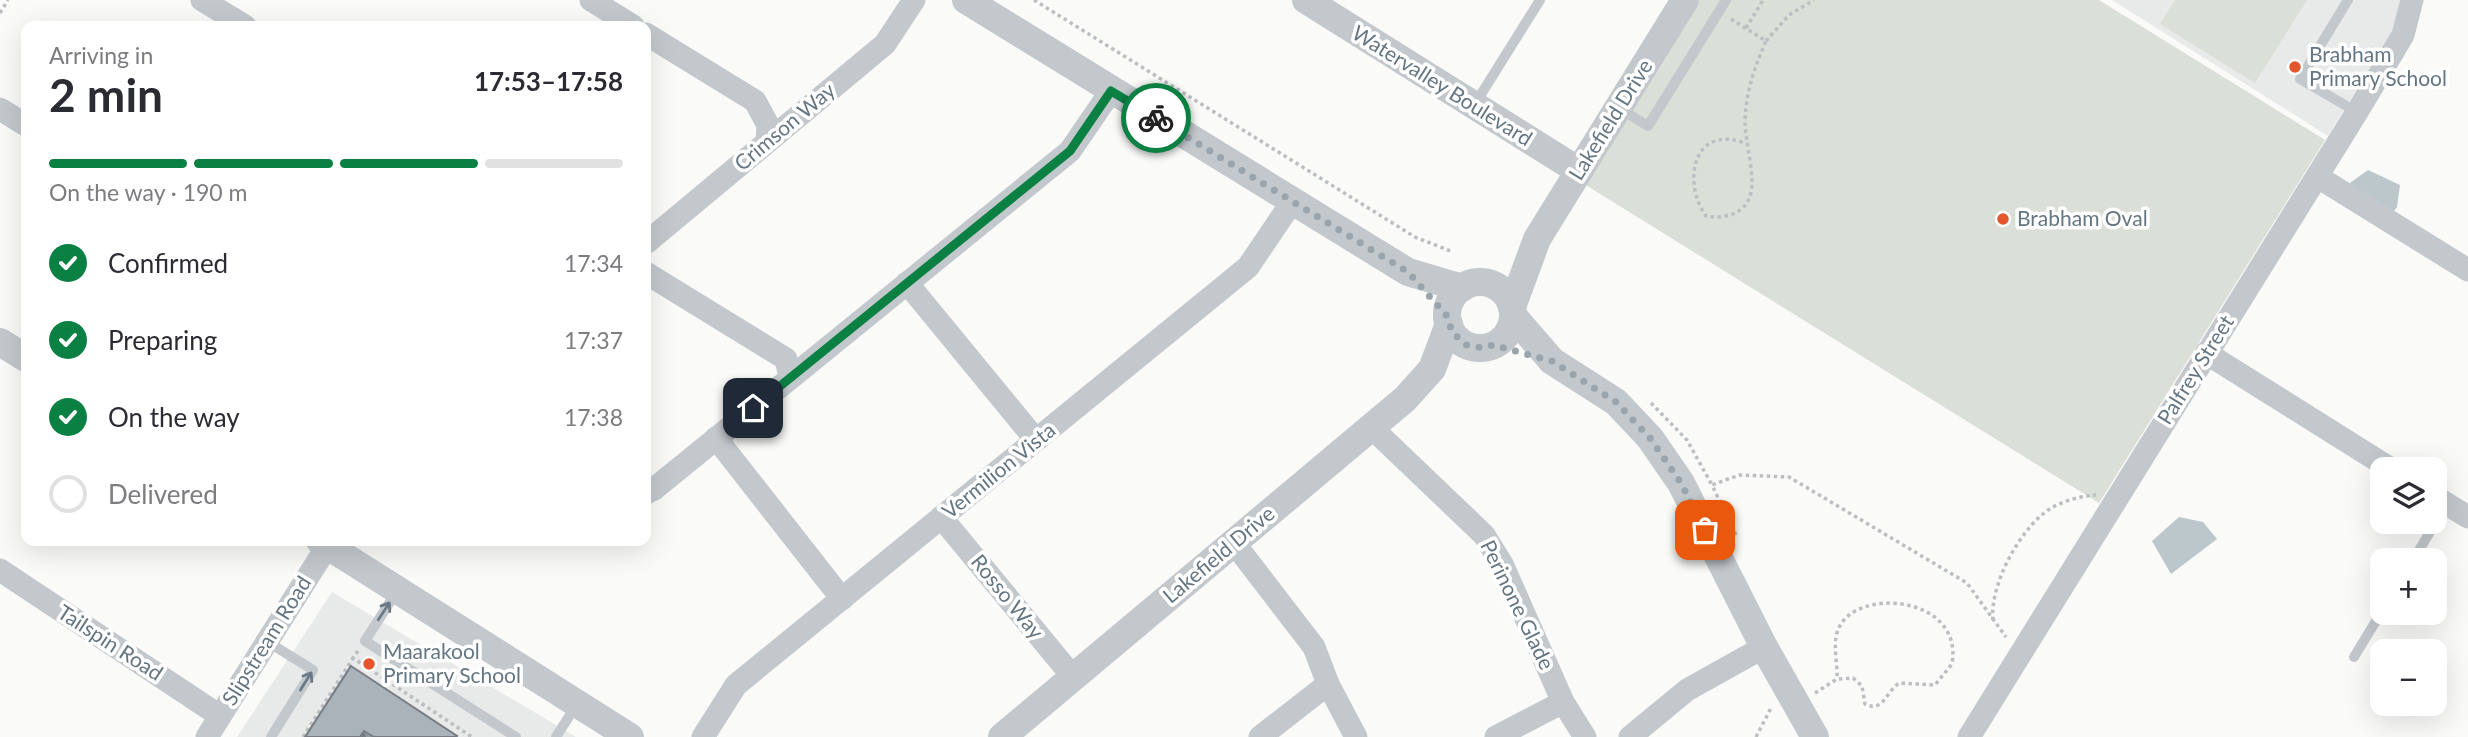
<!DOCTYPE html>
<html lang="en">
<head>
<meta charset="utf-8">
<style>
  :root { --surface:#fff; --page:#f7f7f7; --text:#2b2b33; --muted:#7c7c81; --line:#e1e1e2; --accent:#0b8043 }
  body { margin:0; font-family:Lato,sans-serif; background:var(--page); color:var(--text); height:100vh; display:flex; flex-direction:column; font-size:26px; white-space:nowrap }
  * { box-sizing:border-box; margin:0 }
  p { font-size:23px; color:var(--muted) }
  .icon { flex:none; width:38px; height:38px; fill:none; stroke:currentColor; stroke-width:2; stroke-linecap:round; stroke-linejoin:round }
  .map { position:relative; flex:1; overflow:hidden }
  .panel { position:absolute; left:21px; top:21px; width:630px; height:525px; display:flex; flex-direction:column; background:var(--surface); border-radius:14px; box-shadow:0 7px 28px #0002 }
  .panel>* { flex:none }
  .fabs { position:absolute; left:2370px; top:457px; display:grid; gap:14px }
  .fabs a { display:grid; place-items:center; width:77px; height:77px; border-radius:14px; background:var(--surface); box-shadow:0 7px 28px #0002; font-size:35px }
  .pin { position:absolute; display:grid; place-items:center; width:60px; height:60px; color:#fff; margin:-30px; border-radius:14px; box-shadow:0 4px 10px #0006 }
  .courier { position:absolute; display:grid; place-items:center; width:70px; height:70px; margin:-35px; border:5px solid #0b8043; border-radius:50%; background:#fff; color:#222; box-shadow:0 2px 9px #0007 }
  .overview em { font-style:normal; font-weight:700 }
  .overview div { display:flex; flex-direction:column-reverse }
  .overview { display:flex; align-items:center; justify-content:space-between; height:119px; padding:0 28px }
  h1 { font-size:46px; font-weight:700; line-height:52px }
  .bar { display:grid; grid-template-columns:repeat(4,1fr); gap:10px 7px; align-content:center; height:84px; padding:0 28px }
  .bar i { height:9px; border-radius:5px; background:var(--line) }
  .bar .active { background:var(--accent) }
  .bar p { grid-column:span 4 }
  ol { padding:0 28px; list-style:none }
  li { display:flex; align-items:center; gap:21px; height:77px }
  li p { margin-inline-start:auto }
  li .icon { padding:7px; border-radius:50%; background:var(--accent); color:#fff; stroke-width:4 }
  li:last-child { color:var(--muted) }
  li i { width:38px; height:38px; border:4px solid var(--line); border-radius:50% }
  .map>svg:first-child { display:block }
  .built { fill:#e8e9e9 }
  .green { fill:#dadfd7 }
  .water { fill:#bbc7cb }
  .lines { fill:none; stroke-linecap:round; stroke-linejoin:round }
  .path { stroke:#bbbfc2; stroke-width:3.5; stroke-dasharray:3.5 3.5; stroke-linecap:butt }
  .service { stroke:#c3c8cc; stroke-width:10 }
  .minor { stroke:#c3c8cc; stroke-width:23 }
  .tertiary { stroke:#c3c8cc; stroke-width:28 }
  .wall { fill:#929a9f }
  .shaded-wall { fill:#777d82 }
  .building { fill:#aab3b9; stroke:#777d82; stroke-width:2 }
  .oneway { stroke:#6a7a87 }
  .done { stroke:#99a4ac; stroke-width:7; stroke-dasharray:0 12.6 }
  .route { stroke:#0b8043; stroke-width:9 }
  .poi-dot { fill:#e4572e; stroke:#fff; stroke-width:2.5 }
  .labels { text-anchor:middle; stroke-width:7; stroke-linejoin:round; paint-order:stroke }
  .poi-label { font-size:21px; fill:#657683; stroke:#fff; text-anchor:start }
  .street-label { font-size:21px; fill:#657683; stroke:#fff }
</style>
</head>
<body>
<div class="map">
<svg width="2468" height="737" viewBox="0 0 2468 737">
  <rect width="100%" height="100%" fill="#fafaf8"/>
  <g class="built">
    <path d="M2112,0H2402L2398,22L2328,136Z"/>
    <path d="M332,592L576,737H237Z"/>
  </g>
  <g class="green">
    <path d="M1697,0H2099L2325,140L2099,503L1584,184Z"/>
    <path d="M2175,0H2307L2255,83L2160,24Z"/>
  </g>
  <g class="water">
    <path d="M2368,170L2400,185L2397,207L2386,222L2356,207L2350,183Z"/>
    <path d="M2179,517L2203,522L2217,539L2171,574L2152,541Z"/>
  </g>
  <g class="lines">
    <g class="path">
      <path d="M1034,0L1415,237L1453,252"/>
      <path d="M0,13L8,0"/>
      <path d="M1731,19L1766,41C1754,68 1745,95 1745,125C1746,143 1756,180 1750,196C1744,215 1723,219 1706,216C1681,181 1694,122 1747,144"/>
      <path d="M1746,28L1763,0"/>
      <path d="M1766,41L1789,15L1814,0"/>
      <path d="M1651,403L1687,440L1712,485"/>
      <path d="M1736,535L1712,485L1739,475L1789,477L1967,583L2006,637"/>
      <path d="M1993,620C1989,585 2022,524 2053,507C2066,500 2082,496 2096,495"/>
      <path d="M358,651L353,658L472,737"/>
      <path d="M1815,693L1837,679L1853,678L1862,686L1865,704C1883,713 1886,692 1899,683L1935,685L1952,664C1964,595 1854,586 1838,630C1832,645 1838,663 1837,679"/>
      <path d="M303,737L353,658"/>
      <path d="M1756,737L1771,708"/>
    </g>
    <g class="service">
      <path d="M2348,0L2300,79L2357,112"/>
      <path d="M1475,104L1540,0"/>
      <path d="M1619,108L1648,126L1726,0"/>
      <path d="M2413,560L2447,504"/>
      <path d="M397,591L365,641L516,737"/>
      <path d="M268,642L313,670L271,737"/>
      <path d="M2354,657L2382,611"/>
      <path d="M556,737L577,704"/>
    </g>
    <g class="minor">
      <path d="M202,0L245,26"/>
      <path d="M591,0L633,26"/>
      <path d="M646,34L755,101L768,125L767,142"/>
      <path d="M0,109L26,125"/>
      <path d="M2318,177L2468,270"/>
      <path d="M646,243L885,44L914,0"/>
      <path d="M646,273L786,359L790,378"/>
      <path d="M907,283L1036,440"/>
      <path d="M2206,353L2391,469"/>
      <path d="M1372,428L1484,535L1502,564L1563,702L1585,737"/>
      <path d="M716,438L842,599"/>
      <path d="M646,493L654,489L1070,151L1111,91"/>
      <path d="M2434,496L2468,517"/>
      <path d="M941,517L1073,677"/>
      <path d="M1234,543L1314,647L1328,684L1356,737"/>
      <path d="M0,570L220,716"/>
      <path d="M207,737L328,545"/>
      <path d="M703,737L736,685L1248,267L1292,202"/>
      <path d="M1260,737L1328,684"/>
      <path d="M1496,737L1563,702"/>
      <path d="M1630,737L1687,690L1764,647"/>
      <path d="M1969,737L2357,112L2403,35L2412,0"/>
    </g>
    <g class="tertiary">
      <path d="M966,0L1408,272L1462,288"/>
      <path d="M1306,0L1579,171"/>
      <circle cx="1480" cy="315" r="33"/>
      <path d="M1512,307L1537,239L1685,0"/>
      <path d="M1513,316L1552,361L1616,402L1650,438L1681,483L1764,647L1815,737"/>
      <path d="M0,342L26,358"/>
      <path d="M320,541L630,737"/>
      <path d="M1002,737L1405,399L1432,369L1449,324"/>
    </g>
  </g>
  <path class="wall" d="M351,666L457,736L458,737H305Z"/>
  <path class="shaded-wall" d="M364,731L366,737H360Z"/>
  <path class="building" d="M351,666L457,736L456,737H374L364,731L360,737H305Z"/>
  <defs><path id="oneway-shaft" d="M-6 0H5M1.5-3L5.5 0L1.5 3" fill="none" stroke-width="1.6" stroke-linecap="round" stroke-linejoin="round" transform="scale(1.75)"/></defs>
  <g class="oneway">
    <use href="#oneway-shaft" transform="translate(384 611) rotate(-57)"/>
    <use href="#oneway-shaft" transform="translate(306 681) rotate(-58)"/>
  </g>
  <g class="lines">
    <path class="done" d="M1156,118L1408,272L1447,316L1452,332L1466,345L1484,348L1493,345L1552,361L1616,402L1650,438L1681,483L1705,530"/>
    <path class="route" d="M753,408L1070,151L1111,91L1156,118"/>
  </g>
  <g class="poi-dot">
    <circle cx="2295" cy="67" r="7"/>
    <circle cx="2003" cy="219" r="7"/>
    <circle cx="369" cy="664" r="7"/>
  </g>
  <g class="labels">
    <g class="poi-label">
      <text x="2309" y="62">Brabham<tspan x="2309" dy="24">Primary School</tspan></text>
      <text x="2017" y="226">Brabham Oval</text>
      <text x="383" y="659">Maarakool<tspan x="383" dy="24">Primary School</tspan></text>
    </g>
    <g class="street-label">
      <text transform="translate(1442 86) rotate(32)" y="7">Watervalley Boulevard</text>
      <text transform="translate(1611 120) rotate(-58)" y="7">Lakefield Drive</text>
      <text transform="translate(785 127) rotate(-40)" y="7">Crimson Way</text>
      <text transform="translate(2196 370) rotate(-58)" y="7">Palfrey Street</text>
      <text transform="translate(999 471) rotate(-39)" y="7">Vermilion Vista</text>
      <text transform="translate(1219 555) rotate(-40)" y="7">Lakefield Drive</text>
      <text transform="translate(1007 597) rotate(51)" y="7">Rosso Way</text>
      <text transform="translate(1517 605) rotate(64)" y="7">Perinone Glade</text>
      <text transform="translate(267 641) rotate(-58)" y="7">Slipstream Road</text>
      <text transform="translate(110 643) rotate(33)" y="7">Tailspin Road</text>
    </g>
  </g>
</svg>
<div class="fabs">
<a><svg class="icon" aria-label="layers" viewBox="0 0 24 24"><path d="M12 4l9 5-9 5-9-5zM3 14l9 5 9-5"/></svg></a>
<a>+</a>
<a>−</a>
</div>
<div class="pin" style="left:1705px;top:530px;background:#ea580c"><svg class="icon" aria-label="bag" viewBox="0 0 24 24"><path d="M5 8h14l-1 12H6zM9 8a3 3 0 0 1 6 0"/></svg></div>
<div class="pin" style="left:753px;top:408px;background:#1f2937"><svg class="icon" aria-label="home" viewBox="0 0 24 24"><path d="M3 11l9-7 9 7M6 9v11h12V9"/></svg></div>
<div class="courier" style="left:1156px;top:118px"><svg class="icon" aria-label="bike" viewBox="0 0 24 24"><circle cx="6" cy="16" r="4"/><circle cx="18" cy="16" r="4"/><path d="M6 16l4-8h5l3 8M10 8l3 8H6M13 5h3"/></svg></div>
<section class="panel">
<div class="overview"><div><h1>2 min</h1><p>Arriving in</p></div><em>17:53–17:58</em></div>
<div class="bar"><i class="active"></i><i class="active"></i><i class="active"></i><i></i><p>On the way · 190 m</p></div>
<ol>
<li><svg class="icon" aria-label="check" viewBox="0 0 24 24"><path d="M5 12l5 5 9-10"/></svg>Confirmed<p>17:34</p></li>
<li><svg class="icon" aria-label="check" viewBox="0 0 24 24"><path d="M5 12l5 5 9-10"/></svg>Preparing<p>17:37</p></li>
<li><svg class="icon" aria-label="check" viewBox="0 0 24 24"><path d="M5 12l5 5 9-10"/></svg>On the way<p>17:38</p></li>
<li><i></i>Delivered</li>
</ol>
</section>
</div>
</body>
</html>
